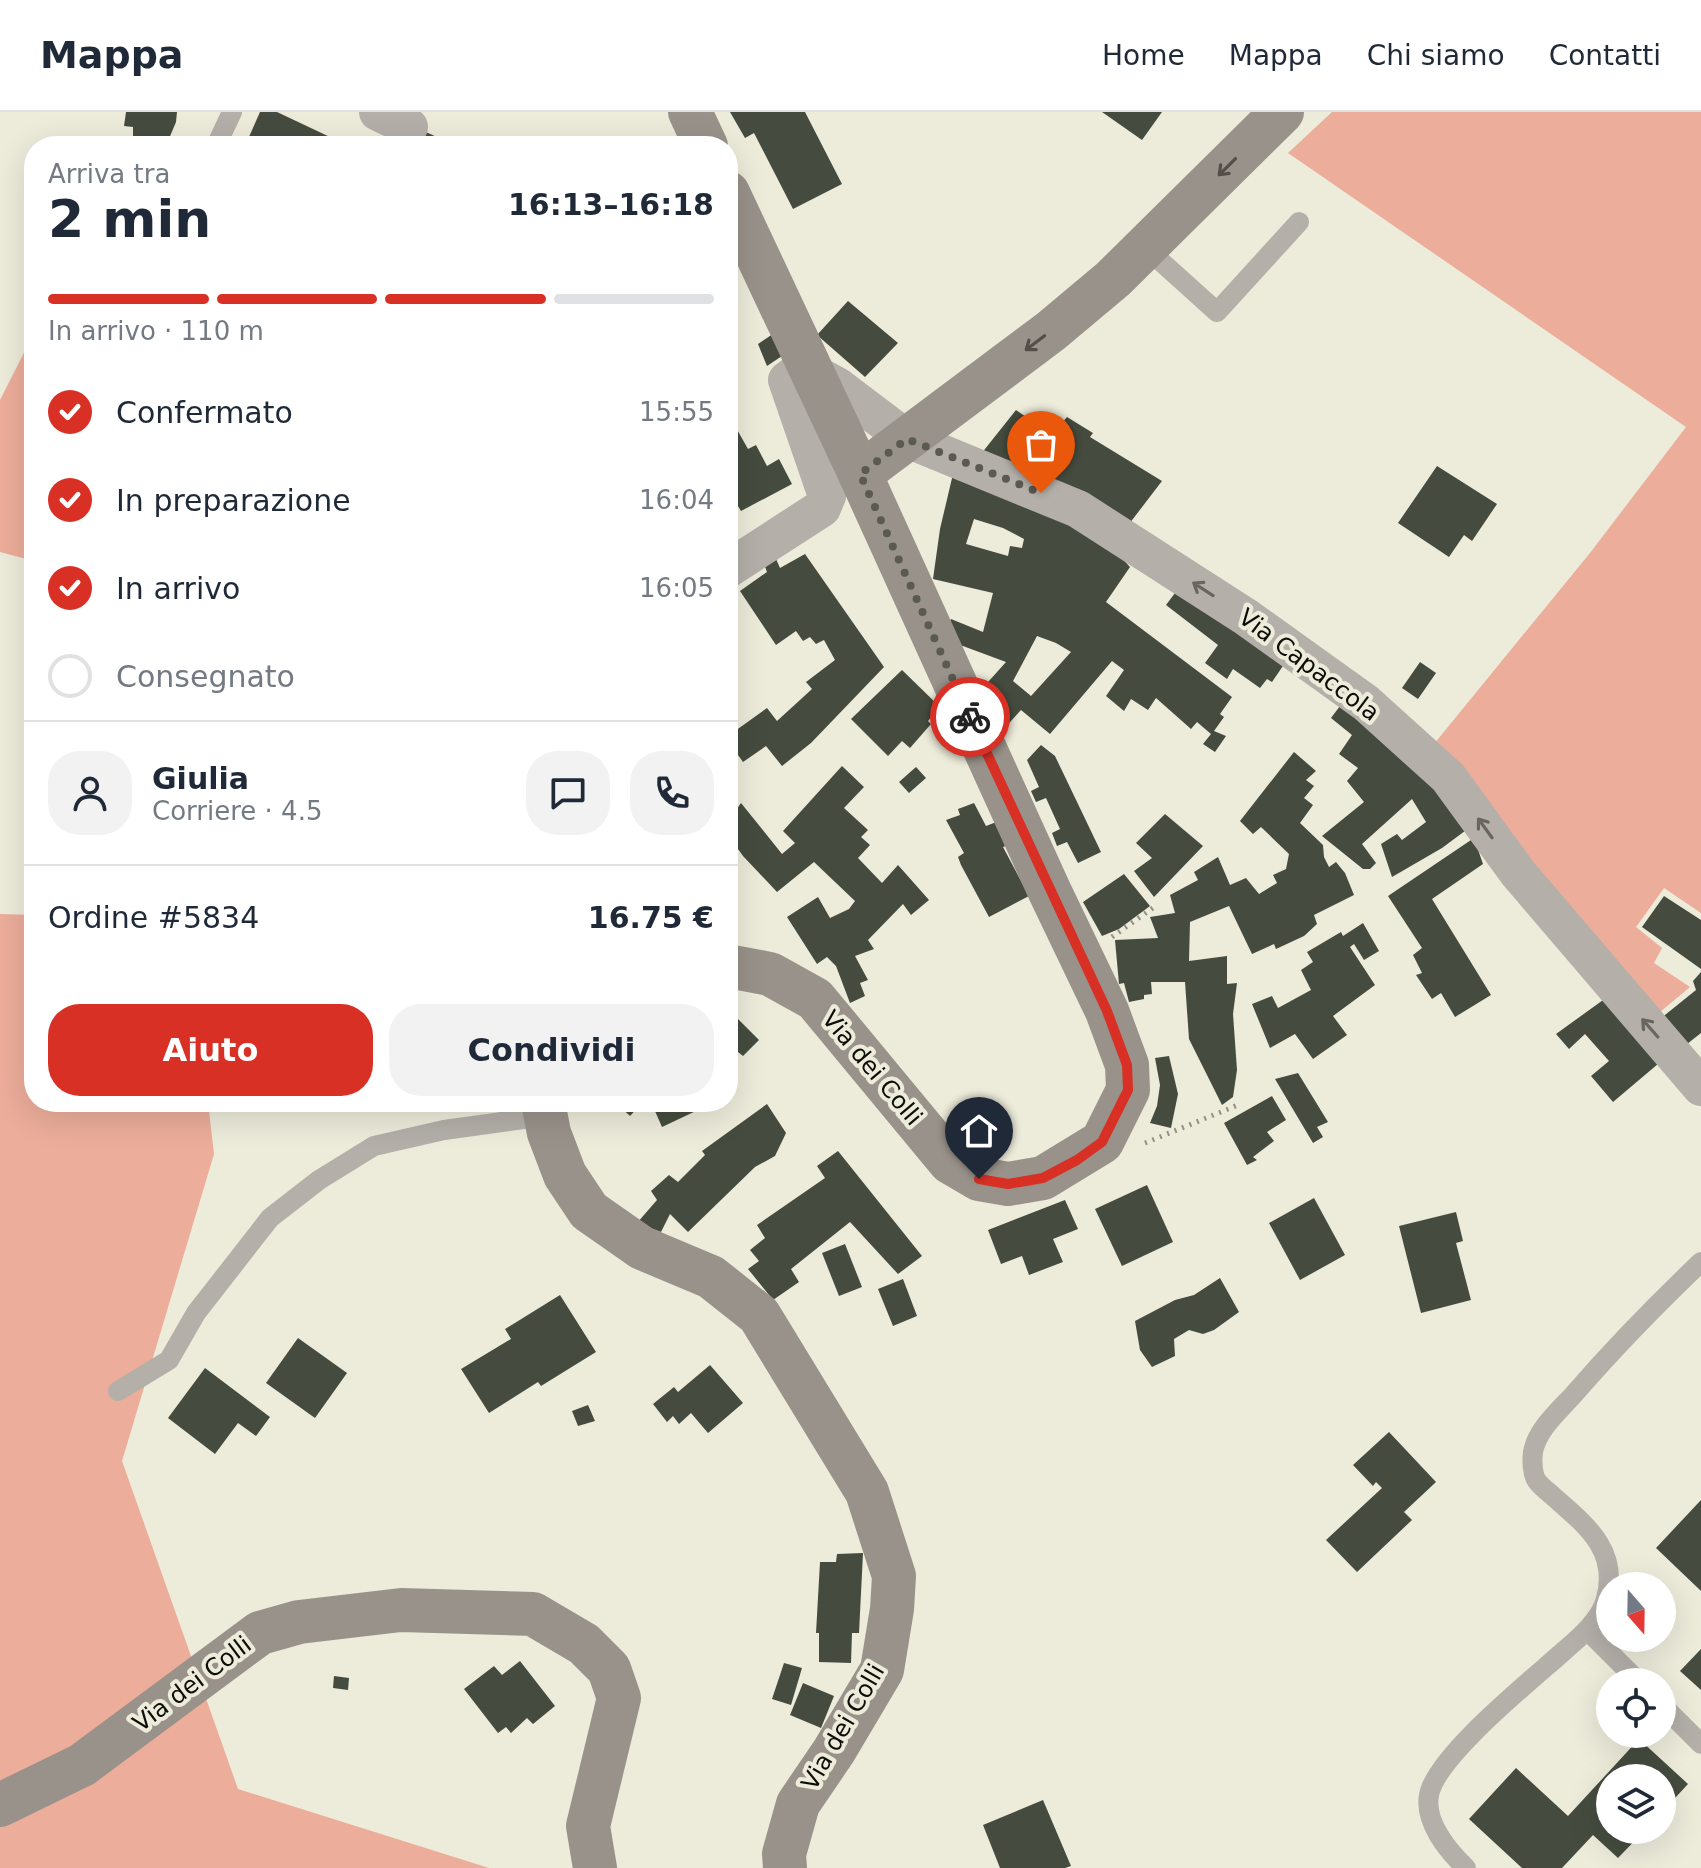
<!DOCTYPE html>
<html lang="it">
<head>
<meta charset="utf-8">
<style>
  :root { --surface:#fff; --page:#f2f2f3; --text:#1f2937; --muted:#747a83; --line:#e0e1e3; --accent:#d93025 }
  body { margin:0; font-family:"DejaVu Sans",sans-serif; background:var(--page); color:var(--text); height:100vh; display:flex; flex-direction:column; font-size:30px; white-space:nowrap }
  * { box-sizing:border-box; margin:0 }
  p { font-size:26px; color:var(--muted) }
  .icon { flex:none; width:44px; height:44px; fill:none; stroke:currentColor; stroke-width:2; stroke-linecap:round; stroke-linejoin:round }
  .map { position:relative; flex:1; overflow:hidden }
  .sheet { position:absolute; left:24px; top:24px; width:714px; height:976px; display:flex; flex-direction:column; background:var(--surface); border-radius:32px; box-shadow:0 8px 32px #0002 }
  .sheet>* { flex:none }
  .needle { width:52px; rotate:160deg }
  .buttons { position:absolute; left:1596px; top:1460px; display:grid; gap:16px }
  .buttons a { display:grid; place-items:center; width:80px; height:80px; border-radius:50%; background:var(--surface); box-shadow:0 8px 32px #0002; font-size:40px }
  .pin { position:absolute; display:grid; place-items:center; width:68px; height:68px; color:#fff; margin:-82px -34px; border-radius:50% 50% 50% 0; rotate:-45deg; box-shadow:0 0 8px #0007 }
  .pin .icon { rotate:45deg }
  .courier { position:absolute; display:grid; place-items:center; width:80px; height:80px; margin:-40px; border:6px solid #d93025; border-radius:50%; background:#fff; color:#222; box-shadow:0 2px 10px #0007 }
  .headline em { font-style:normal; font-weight:600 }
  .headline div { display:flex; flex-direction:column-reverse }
  .headline { display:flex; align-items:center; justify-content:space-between; height:136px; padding:0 24px }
  h1 { font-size:52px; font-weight:600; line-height:60px }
  .bar { display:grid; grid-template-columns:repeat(4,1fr); gap:12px 8px; align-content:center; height:96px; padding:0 24px }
  .bar i { height:10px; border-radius:6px; background:var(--line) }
  .bar .current { background:var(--accent) }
  .bar p { grid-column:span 4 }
  .line { display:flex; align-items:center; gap:20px; padding:0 24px; border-top:2px solid var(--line) }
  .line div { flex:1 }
  .round { display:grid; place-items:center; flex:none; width:84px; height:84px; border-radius:32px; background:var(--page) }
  ol { padding:0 24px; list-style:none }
  li { display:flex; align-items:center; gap:24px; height:88px }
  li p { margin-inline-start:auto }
  li .icon { padding:8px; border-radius:50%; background:var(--accent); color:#fff; stroke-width:4 }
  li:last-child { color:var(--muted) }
  li i { width:44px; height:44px; border:4px solid var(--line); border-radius:50% }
  .action { display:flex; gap:16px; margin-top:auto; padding:16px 24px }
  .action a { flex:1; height:92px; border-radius:32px; background:var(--accent); color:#fff; font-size:32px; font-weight:600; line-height:92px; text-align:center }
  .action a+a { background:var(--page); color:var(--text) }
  header { display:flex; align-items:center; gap:48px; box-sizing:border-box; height:112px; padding:0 40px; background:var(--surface); border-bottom:2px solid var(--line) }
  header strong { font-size:38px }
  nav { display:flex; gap:44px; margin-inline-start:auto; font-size:28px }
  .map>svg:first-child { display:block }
  .green { fill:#ecad9a }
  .building { fill:#454c3f; fill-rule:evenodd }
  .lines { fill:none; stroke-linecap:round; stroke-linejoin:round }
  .path { stroke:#939185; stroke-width:5; stroke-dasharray:2 6; stroke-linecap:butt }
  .lane { stroke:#b4afa9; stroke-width:20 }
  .street { stroke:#b4afa9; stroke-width:38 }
  .secondary { stroke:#99928a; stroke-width:44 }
  .oneway { stroke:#534f48 }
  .oneway2 { stroke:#696660 }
  .done { stroke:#5b5a51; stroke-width:8; stroke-dasharray:0 14.4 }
  .route { stroke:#d93025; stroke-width:10 }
  .labels { text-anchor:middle; stroke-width:8; stroke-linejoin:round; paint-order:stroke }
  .street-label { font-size:24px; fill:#0d0c07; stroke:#edebda }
</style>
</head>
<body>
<header>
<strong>Mappa</strong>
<nav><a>Home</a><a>Mappa</a><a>Chi siamo</a><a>Contatti</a></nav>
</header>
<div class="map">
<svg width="1701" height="1756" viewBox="0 0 1701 1756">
  <rect width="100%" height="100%" fill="#edebda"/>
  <g class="green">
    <path d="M1332,0H1701V801L1664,776L1636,815L1662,836L1654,851L1690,875L1654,905L1434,632L1590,441L1686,315L1288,41Z"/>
    <path d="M34,221V449L0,440V288Z"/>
    <path d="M0,802L34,803V990H208L214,1042L122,1349L238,1677L489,1756H0Z"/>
  </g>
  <g class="building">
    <path d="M126,0H177L176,10L168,29L133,27V15L124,14Z"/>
    <path d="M260,0H277L349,34H245Z"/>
    <path d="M730,0H805L842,72L793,97L754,21L745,26Z"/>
    <path d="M1102,0H1162L1142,28Z"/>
    <path d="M426,20L456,34H420Z"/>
    <path d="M848,189L898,231L865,265L817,223Z"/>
    <path d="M776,220L785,242L767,254L758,232Z"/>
    <path d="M1016,298L1052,323L1067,305L1093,321L1090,325L1162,369L1126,416L977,347Z"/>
    <path d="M735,314L748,337L756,333L767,354L779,347L792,372L741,399L728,378V318Z"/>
    <path d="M1437,354L1497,392L1472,429L1464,423L1449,445L1398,411Z"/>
    <path d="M953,362L1024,378L1118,442L1130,455L1106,490L1232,585L1220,602L1224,605L1214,619L1226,624L1215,640L1203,632L1211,622L1197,610L1191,617L1156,586L1148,598L1131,587L1124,599L1106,584L1124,558L1112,549L1050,622L1021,598L992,630L971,589L1006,550L944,527L951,507L983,520L993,481L933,467L940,417ZM974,407L1003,416L1024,427L1022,436L1010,434L1008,444L966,432ZM1037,524L1056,531L1071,540L1031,584L1013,569Z"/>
    <path d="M805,442L884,555L811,631L782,654L766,634L743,650L728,629V624L767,596L777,609L812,577L806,570L835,548L824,528L816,532L810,525L803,529L796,519L776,533L740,479L767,460L764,452L776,447L780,456Z"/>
    <path d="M1181,473L1287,548L1272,570L1267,567L1260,576L1233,557L1227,567L1205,551L1218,533L1166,493Z"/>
    <path d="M1420,550L1436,561L1418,587L1402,576Z"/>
    <path d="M902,558L940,595L928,609L931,612L910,636L902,629L888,644L851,607Z"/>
    <path d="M1343,590L1473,713L1442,736L1392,765L1381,732L1397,722L1402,728L1426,710L1412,687L1362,732L1376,751L1370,757H1363L1322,724L1364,690L1347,669L1358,656L1339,642L1352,623L1331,606Z"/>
    <path d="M1041,633L1055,644L1101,740L1078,751L1067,730L1057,734L1052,721L1060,717L1046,686L1036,690L1031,679L1039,675L1027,648Z"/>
    <path d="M1294,640L1316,659L1306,668L1314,674L1304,686L1313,693L1300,711L1323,733L1324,745L1329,755L1336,750L1345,761L1354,783L1314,803L1317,812L1304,824L1276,837L1274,832L1252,842L1229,794L1190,810L1189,849L1227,844V872L1237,871L1233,902L1237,958L1233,985L1222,993L1189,927L1185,870H1151L1152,882L1144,883V887L1129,890L1124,871L1119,872L1115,828L1158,826L1150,805L1175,801L1170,783L1198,768L1194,760L1218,745L1230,773L1246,766L1259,782L1277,771L1273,763L1286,757L1289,742L1261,715L1253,722L1240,709Z"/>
    <path d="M842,654L864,675L844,696L868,718L861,725L870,733L858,746L882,771L898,753L929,788L911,803L903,792L868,828L874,837L855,844L868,868L860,871L865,884L850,891L836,854L827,845L817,852L787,805L818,785L830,806L849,797L855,789L814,750L777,780L743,744L728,723L730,707L741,691L782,742L795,731L783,719Z"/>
    <path d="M916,655L926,666L909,681L899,670Z"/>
    <path d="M974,691L986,714L999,709L1011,732L1003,735L1029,784L989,805L961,753L958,745L964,741L946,708L960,703L958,697Z"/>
    <path d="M1165,702L1203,734L1154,785L1134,759L1152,746L1136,731Z"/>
    <path d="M1474,726L1483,752L1432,787L1491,883L1455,905L1441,881L1432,887L1416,863L1422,861L1413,843L1422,836L1388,784Z"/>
    <path d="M1124,762L1150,794L1119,817L1102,824L1083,790Z"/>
    <path d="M1664,784L1701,808V857L1642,815Z"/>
    <path d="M1363,811L1379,839L1364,848L1354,832L1350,835L1375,873L1333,904L1347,923L1313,947L1295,922L1270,936L1252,892L1272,884L1278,896L1311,878L1301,858L1313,850L1307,840L1341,820L1343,824Z"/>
    <path d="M1701,860V921L1682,936L1660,907L1696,878L1693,869Z"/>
    <path d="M1610,883L1665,946L1613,990L1591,964L1609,949L1585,922L1569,937L1556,922Z"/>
    <path d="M728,897L759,928L743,944L738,940L728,950Z"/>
    <path d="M1169,944L1178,982L1171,1016L1150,1011L1157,994L1160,973L1155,946Z"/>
    <path d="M1298,961L1328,1010L1317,1015L1323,1025L1313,1031L1275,967Z"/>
    <path d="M1272,984L1286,1008L1267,1020L1274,1029L1253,1045L1257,1048L1247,1053L1224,1011Z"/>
    <path d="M615,990H643L630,1004Z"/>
    <path d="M651,990H715L662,1015Z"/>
    <path d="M767,992L786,1021L775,1044L755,1055L688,1120L670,1102L661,1120L637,1111L657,1088L651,1079L669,1063L678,1070L705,1043L702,1039Z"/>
    <path d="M838,1039L922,1144L898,1162L850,1110L791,1157L799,1170L773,1188L748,1157L759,1149L750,1138L765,1126L757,1113L825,1066L817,1054Z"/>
    <path d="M1147,1073L1173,1130L1122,1154L1095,1097Z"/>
    <path d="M1314,1086L1345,1143L1300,1168L1269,1111Z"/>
    <path d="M1065,1088L1078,1117L1053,1127L1063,1150L1029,1163L1022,1144L1001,1152L988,1118Z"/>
    <path d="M1456,1100L1463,1129L1456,1131L1471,1188L1421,1201L1399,1114Z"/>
    <path d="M845,1132L862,1175L839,1184L822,1141Z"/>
    <path d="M1220,1166L1239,1200L1214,1218L1203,1222L1189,1218L1174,1227L1175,1244L1152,1255L1140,1238L1135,1209L1175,1188L1194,1183Z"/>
    <path d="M903,1167L917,1204L893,1214L878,1177Z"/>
    <path d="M560,1183L596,1240L541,1274L538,1270L489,1301L461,1257L511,1227L505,1217Z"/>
    <path d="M298,1226L347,1261L315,1306L266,1271Z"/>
    <path d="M710,1253L743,1291L708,1321L691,1301L679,1312L673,1304L667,1310L653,1292L674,1275L678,1280Z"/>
    <path d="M205,1256L270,1305L256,1324L238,1311L215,1342L168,1306Z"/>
    <path d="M588,1293L595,1309L578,1314L572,1299Z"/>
    <path d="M1389,1320L1436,1370L1404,1400L1412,1408L1357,1460L1326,1428L1382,1376L1376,1370L1373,1374L1353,1353Z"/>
    <path d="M1701,1388V1479L1656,1436Z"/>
    <path d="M863,1441L859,1521H852L851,1551L819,1550V1521H816L820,1450H836L837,1442Z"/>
    <path d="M1701,1537V1578L1680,1559Z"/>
    <path d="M520,1549L555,1594L533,1612L527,1606L511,1621L506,1615L498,1621L464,1577L494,1554L502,1563Z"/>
    <path d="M784,1551L802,1556L791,1593L772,1587Z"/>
    <path d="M334,1564L349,1566L348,1578L333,1576Z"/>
    <path d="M803,1571L834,1584L821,1616L790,1603Z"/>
    <path d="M1639,1627L1688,1672L1662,1700V1666H1610V1718H1645L1618,1746L1593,1723L1562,1756H1522L1469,1707L1516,1656L1568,1704Z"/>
    <path d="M1043,1688L1071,1754L1065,1756H1000L983,1713Z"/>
  </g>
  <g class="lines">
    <g class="path">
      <path d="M1112,825L1157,793"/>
      <path d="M1145,1031L1238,993"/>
    </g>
    <g class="lane">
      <path d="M216,34L232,0"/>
      <path d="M1146,136L1217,200L1299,110"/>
      <path d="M118,1279L169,1248L196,1201L270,1106L319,1068L374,1034L444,1018L545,1004"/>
      <path d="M1587,1518L1639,1570"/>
      <path d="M1662,1593L1701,1632"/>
      <path d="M1466,1756C1448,1739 1424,1710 1429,1683C1436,1644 1533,1567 1565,1538C1580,1525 1601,1507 1606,1487C1619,1439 1587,1414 1555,1386C1550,1381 1541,1375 1537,1369C1532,1362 1532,1348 1533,1340C1537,1317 1560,1298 1575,1281C1615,1235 1657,1192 1701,1150"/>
    </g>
    <g class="street">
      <path d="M378,0L409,15"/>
      <path d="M813,261L837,274L907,327L1078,397L1246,505L1366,591L1448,665L1518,761L1701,975"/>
      <path d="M728,457L822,396L827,384L787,268L809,252"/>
    </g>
    <g class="secondary">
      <path d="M690,0L706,34"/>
      <path d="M728,81L860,362L1049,778L1107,899L1127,953L1128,978L1102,1030L1043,1066L1008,1072L979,1067L950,1050L815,887L770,862L728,854"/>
      <path d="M860,362L1051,219L1113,167L1282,0"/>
      <path d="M543,990L549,1021L565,1063L589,1099L642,1136L711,1165L759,1203L867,1380L894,1464L892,1497L882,1558L834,1639L798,1692L784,1742L785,1756"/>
      <path d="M0,1693L82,1653L260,1521L299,1510L401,1498L533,1502L584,1532L609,1557L619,1586L588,1714L595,1756"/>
    </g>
  </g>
  <defs><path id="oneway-shaft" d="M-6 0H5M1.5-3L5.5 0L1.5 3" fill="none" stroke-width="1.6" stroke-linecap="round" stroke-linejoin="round" transform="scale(2)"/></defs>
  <g class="oneway">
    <use href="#oneway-shaft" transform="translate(1227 55) rotate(135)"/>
    <use href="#oneway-shaft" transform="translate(1035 231) rotate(143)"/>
  </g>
  <g class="oneway2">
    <use href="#oneway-shaft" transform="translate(1203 477) rotate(-147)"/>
    <use href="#oneway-shaft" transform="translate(1485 716) rotate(-126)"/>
    <use href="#oneway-shaft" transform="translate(1650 916) rotate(-131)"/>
  </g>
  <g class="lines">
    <path class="done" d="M970,605L860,362L907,327L1041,381"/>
    <path class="route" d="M970,605L1107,899L1127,953L1128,978L1102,1030L1077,1048L1043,1066L1008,1072L979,1067"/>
  </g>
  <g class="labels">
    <g class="street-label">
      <text transform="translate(1309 553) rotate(37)" y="8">Via Capaccola</text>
      <text transform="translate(872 956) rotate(50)" y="8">Via dei Colli</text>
      <text transform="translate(192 1572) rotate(-37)" y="8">Via dei Colli</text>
      <text transform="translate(843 1615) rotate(-60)" y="8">Via dei Colli</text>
    </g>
  </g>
</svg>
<div class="buttons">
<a><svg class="needle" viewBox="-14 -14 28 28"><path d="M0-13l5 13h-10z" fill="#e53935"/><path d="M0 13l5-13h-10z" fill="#747a83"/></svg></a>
<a><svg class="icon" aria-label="locate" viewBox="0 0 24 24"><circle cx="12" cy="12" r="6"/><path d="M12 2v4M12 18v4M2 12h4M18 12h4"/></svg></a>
<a><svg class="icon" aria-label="layers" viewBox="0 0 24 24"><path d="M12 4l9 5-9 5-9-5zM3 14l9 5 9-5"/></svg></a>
</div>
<div class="pin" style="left:1041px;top:381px;background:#ea580c"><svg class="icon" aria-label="bag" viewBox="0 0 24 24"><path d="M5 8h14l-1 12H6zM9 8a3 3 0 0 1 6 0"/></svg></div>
<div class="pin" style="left:979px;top:1067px;background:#1f2937"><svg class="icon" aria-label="home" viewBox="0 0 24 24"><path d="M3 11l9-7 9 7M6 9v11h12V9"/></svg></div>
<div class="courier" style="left:970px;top:605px"><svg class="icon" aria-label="bike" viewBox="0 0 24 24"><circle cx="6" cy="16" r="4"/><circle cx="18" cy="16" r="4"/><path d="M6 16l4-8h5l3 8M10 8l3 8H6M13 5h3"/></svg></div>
<section class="sheet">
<div class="headline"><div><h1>2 min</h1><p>Arriva tra</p></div><em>16:13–16:18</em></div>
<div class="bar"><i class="current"></i><i class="current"></i><i class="current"></i><i></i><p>In arrivo · 110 m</p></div>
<ol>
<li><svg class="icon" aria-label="check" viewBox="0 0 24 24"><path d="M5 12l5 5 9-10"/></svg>Confermato<p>15:55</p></li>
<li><svg class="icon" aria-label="check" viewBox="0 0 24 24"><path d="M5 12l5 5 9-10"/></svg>In preparazione<p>16:04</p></li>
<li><svg class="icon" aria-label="check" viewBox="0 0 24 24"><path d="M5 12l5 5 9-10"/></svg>In arrivo<p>16:05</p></li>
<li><i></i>Consegnato</li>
</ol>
<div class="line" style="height:144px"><a class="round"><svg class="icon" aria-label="person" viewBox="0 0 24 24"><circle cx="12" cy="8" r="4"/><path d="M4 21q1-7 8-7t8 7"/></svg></a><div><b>Giulia</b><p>Corriere · 4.5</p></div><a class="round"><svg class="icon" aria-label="chat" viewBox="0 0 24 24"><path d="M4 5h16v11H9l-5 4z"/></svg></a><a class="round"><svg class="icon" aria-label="phone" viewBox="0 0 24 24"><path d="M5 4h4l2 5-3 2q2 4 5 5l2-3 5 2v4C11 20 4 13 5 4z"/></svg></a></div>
<div class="line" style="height:104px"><div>Ordine #5834</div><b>16.75 €</b></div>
<div class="action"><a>Aiuto</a><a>Condividi</a></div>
</section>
</div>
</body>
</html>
